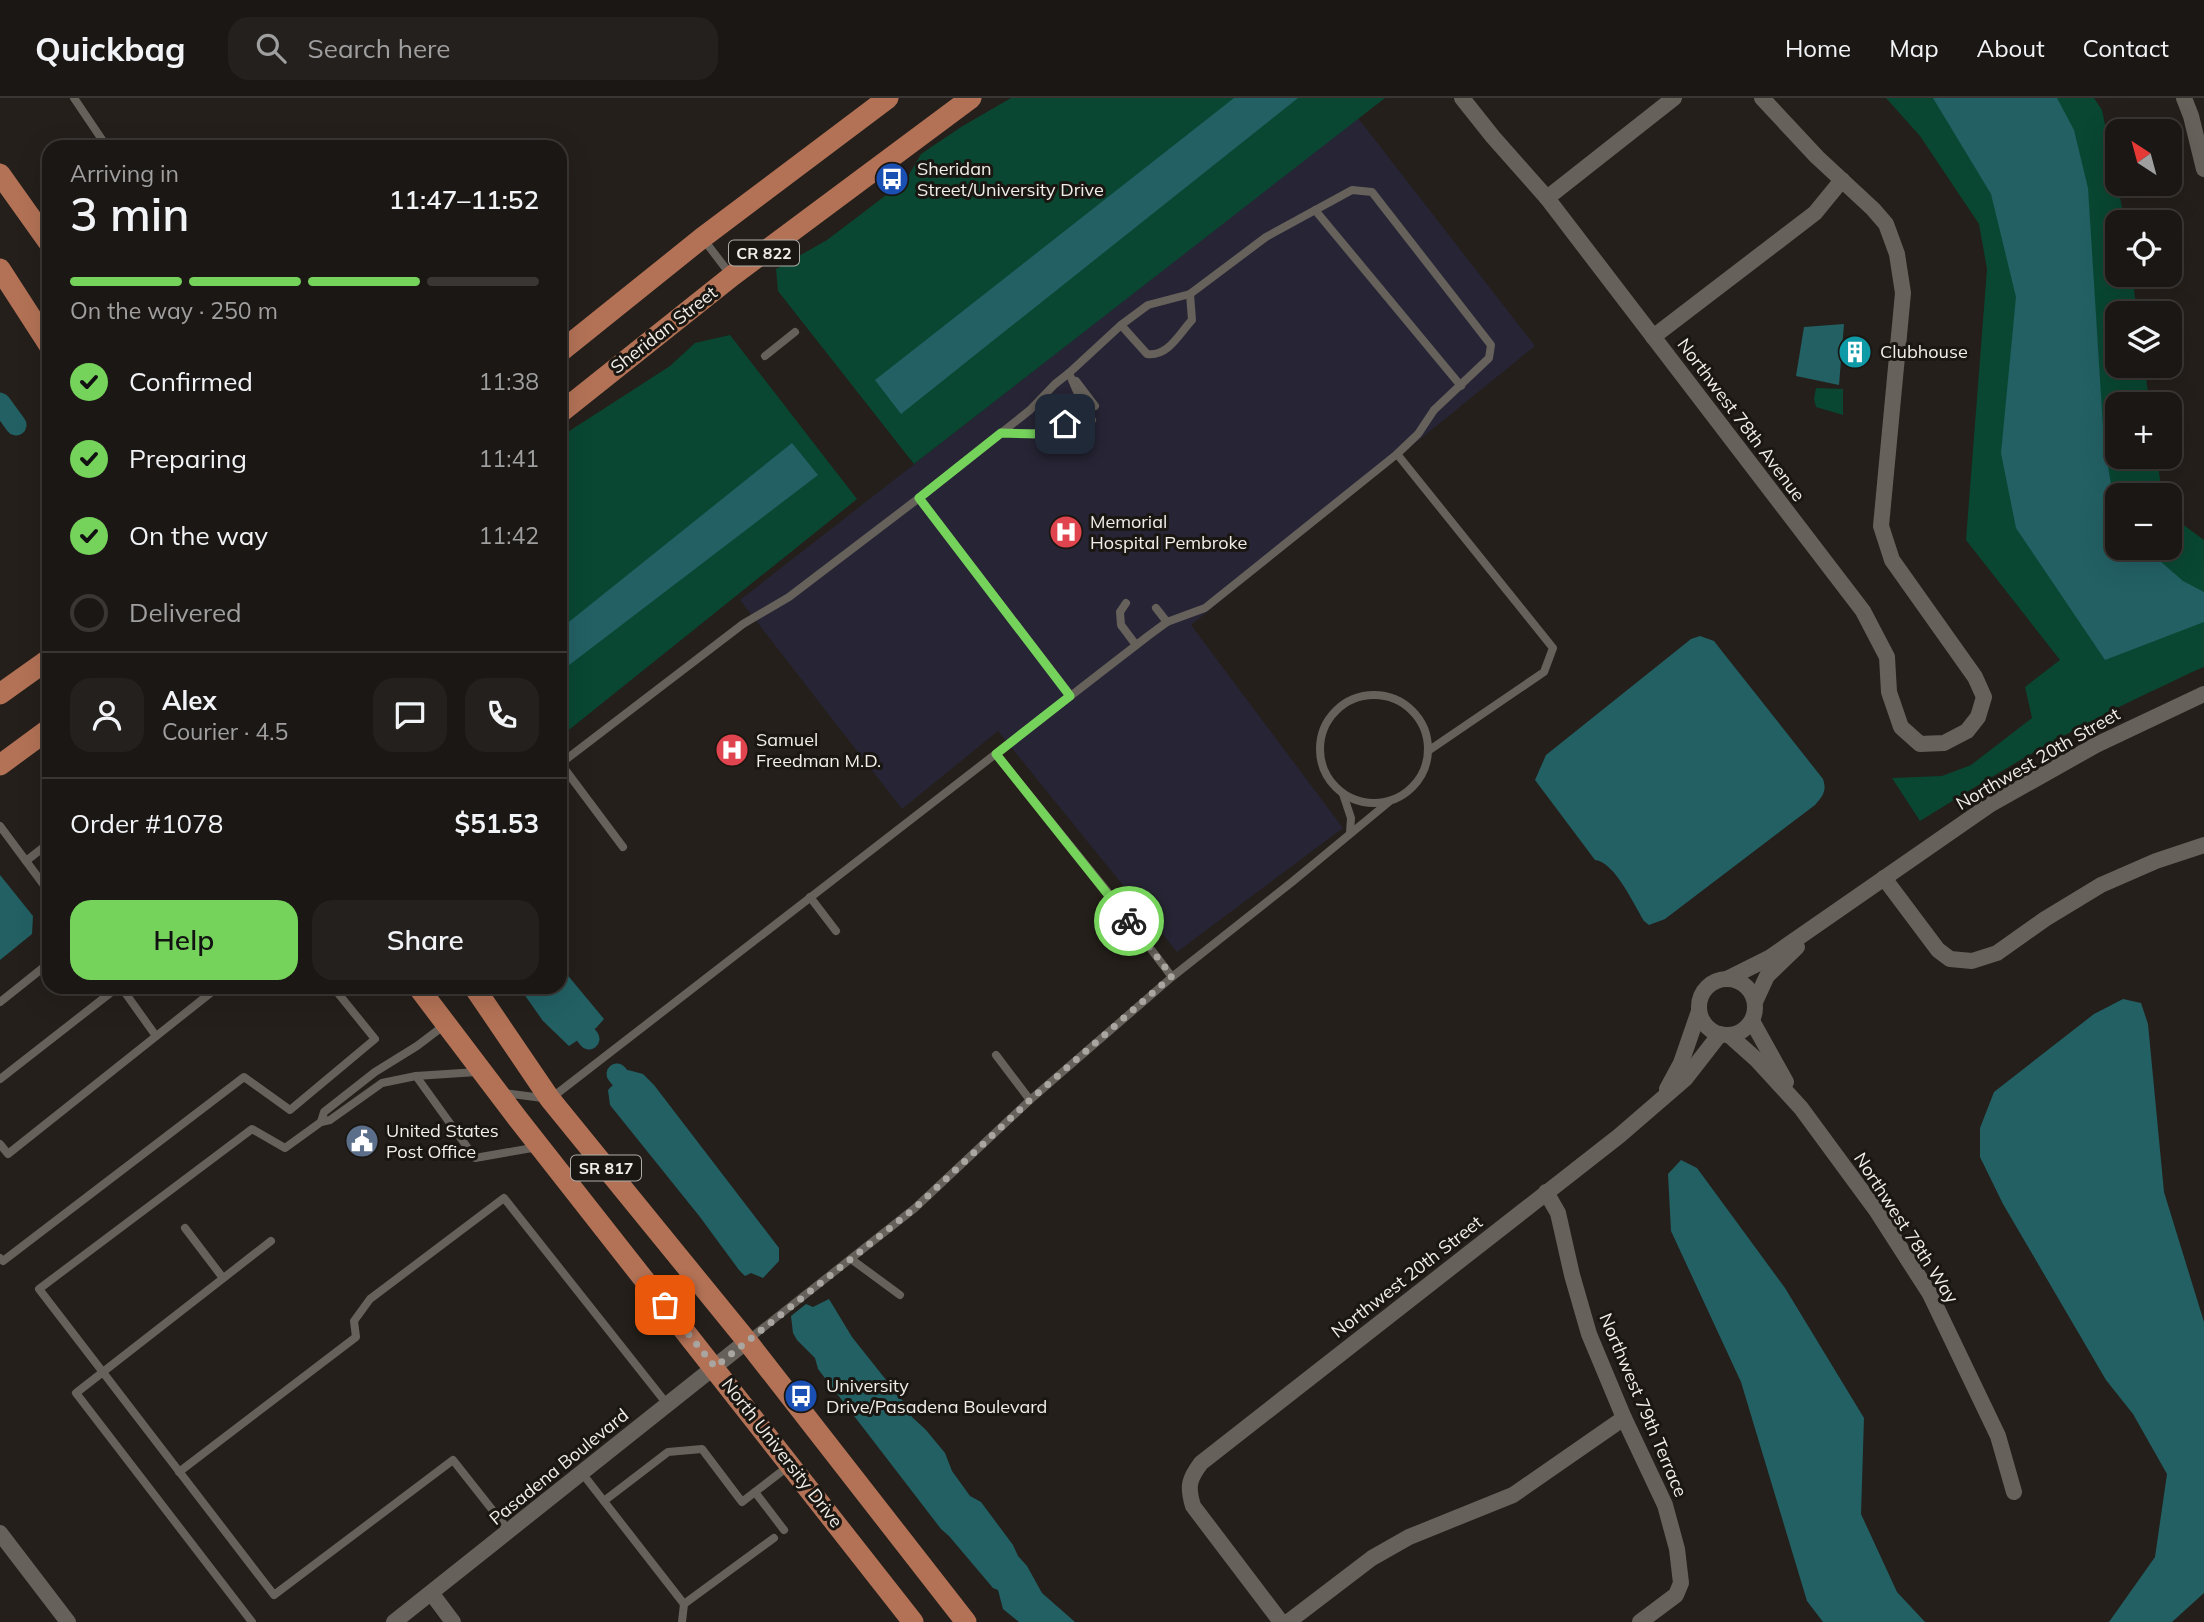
<!DOCTYPE html>
<html lang="en">
<head>
<meta charset="utf-8">
<style>
  :root { --surface:#1b1714; --page:#24201d; --text:#f1f3f6; --muted:#a09fa0; --line:#393634; --accent:#75d25b }
  body { margin:0; font-family:Mulish,sans-serif; background:var(--page); color:var(--text); height:100vh; display:flex; flex-direction:column; font-size:26px; white-space:nowrap }
  * { box-sizing:border-box; margin:0 }
  p { font-size:23px; color:var(--muted) }
  .icon { flex:none; width:38px; height:38px; fill:none; stroke:currentColor; stroke-width:2; stroke-linecap:round; stroke-linejoin:round }
  .map { position:relative; flex:1; overflow:hidden }
  .sheet { position:absolute; left:42px; top:42px; width:525px; height:854px; display:flex; flex-direction:column; background:var(--surface); border-radius:21px; box-shadow:0 7px 28px #0002,0 0 0 2px var(--line) }
  .sheet>* { flex:none }
  .needle { width:46px; rotate:324deg }
  .fabs { position:absolute; left:2105px; top:21px; display:grid; gap:14px }
  .fabs a { display:grid; place-items:center; width:77px; height:77px; border-radius:14px; background:var(--surface); box-shadow:0 7px 28px #0002,0 0 0 2px var(--line); font-size:35px }
  .pin { position:absolute; display:grid; place-items:center; width:60px; height:60px; color:#fff; margin:-30px; border-radius:14px; box-shadow:0 4px 10px #0006 }
  .courier { position:absolute; display:grid; place-items:center; width:70px; height:70px; margin:-35px; border:5px solid #75d25b; border-radius:50%; background:#fff; color:#222; box-shadow:0 2px 9px #0007 }
  .head em { font-style:normal; font-weight:600 }
  .head div { display:flex; flex-direction:column-reverse }
  .head { display:flex; align-items:center; justify-content:space-between; height:119px; padding:0 28px }
  h1 { font-size:46px; font-weight:600; line-height:52px }
  .bar { display:grid; grid-template-columns:repeat(4,1fr); gap:10px 7px; align-content:center; height:84px; padding:0 28px }
  .bar i { height:9px; border-radius:5px; background:var(--line) }
  .bar .selected { background:var(--accent) }
  .bar p { grid-column:span 4 }
  .line { display:flex; align-items:center; gap:18px; padding:0 28px; border-top:2px solid var(--line) }
  .line div { flex:1 }
  .round { display:grid; place-items:center; flex:none; width:74px; height:74px; border-radius:21px; background:var(--page) }
  ol { padding:0 28px; list-style:none }
  li { display:flex; align-items:center; gap:21px; height:77px }
  li p { margin-inline-start:auto }
  li .icon { padding:7px; border-radius:50%; background:var(--accent); color:#111; stroke-width:4 }
  li:last-child { color:var(--muted) }
  li i { width:38px; height:38px; border:4px solid var(--line); border-radius:50% }
  .button { display:flex; gap:14px; margin-top:auto; padding:14px 28px }
  .button a { flex:1; height:80px; border-radius:21px; background:var(--accent); color:#111; font-size:28px; font-weight:600; line-height:80px; text-align:center }
  .button a+a { background:var(--page); color:var(--text) }
  header { display:flex; align-items:center; gap:42px; box-sizing:border-box; height:98px; padding:0 35px; background:var(--surface); border-bottom:2px solid var(--line) }
  header strong { font-size:33px }
  nav { display:flex; gap:38px; margin-inline-start:auto; font-size:24px }
  .search { width:490px; height:63px; background:var(--page); display:flex; align-items:center; gap:18px; box-sizing:border-box; padding:0 24px; border-radius:21px; color:var(--muted); font-size:26px }
  .map>svg:first-child { display:block }
  .medical { fill:#272535 }
  .green { fill:#094732 }
  .water { fill:#226064 }
  .lines { fill:none; stroke-linecap:round; stroke-linejoin:round }
  .canal { stroke:#226064; stroke-width:21 }
  .lane { stroke:#66615a; stroke-width:8 }
  .street { stroke:#66615a; stroke-width:16 }
  .primary { stroke:#b37256; stroke-width:21 }
  .done { stroke:#a9a6a1; stroke-width:7; stroke-dasharray:0 12.6 }
  .route { stroke:#75d25b; stroke-width:9 }
  .labels { text-anchor:middle; stroke-width:6; stroke-linejoin:round; paint-order:stroke }
  .shield { fill:#1a1611; stroke:#b0ada9; stroke-width:2 }
  .shield-label { font-size:16px; font-weight:bold; fill:#f1eeea }
  .poi-label { font-size:18px; fill:#f1eeea; stroke:#1a1611; text-anchor:start }
  .street-label { font-size:18px; fill:#f1eeea; stroke:#1a1611 }
</style>
</head>
<body>
<header>
<strong>Quickbag</strong>
<div class="search"><svg class="icon" aria-label="search" viewBox="0 0 24 24"><circle cx="10" cy="10" r="6"/><path d="M15 15l6 6"/></svg>Search here</div>
<nav><a>Home</a><a>Map</a><a>About</a><a>Contact</a></nav>
</header>
<div class="map">
<svg width="2204" height="1524" viewBox="0 0 2204 1524">
  <rect width="100%" height="100%" fill="#241f1a"/>
  <path class="medical" d="M1358,20L1535,248L1191,527L1343,730L1177,854L998,633L902,711L740,502Z"/>
  <g class="green">
    <path d="M1011,0H1385L914,366L778,193L776,171L827,142L906,82L921,56L961,29Z"/>
    <path d="M1886,0H2094L2102,12L2125,124H2118V177H2132L2137,215H2118V268H2144L2150,306H2118V359H2157L2162,397H2118V450H2170V417L2204,442V569C2186,576 2168,586 2150,594C2070,631 1995,676 1920,723L1892,680L1942,678L1971,667L2032,620L2025,589L2060,562L1966,442L1987,171L1979,126L1920,38Z"/>
    <path d="M730,237L857,401L560,639V339L670,268L695,245Z"/>
    <path d="M1816,290L1843,291V317L1816,309L1814,301Z"/>
  </g>
  <g class="water">
    <path d="M1234,0H1298L901,316L875,282Z"/>
    <path d="M1933,0H2057L2074,32L2088,90L2104,345L2112,392L2117,402L2118,450H2145L2183,483L2204,494V524L2105,562L2016,430L2001,355L2016,199L1991,96Z"/>
    <path d="M1844,226L1839,287L1796,278L1804,229Z"/>
    <path d="M792,345L818,377L560,574V531Z"/>
    <path d="M1700,538L1714,543L1721,552L1823,681C1827,693 1823,698 1815,707L1665,821L1649,827L1644,823C1634,807 1615,764 1595,762L1535,682L1546,657L1691,541Z"/>
    <path d="M0,777L33,818L32,836L0,862Z"/>
    <path d="M560,868L604,921L596,930L569,948L543,923L519,889H560Z"/>
    <path d="M2123,901L2141,905L2148,926L2164,1094L2204,1224V1495L2172,1524H2109L2155,1459L2167,1376L2133,1316L2106,1282L2003,1106L1980,1059V1030L1994,994L2094,916Z"/>
    <path d="M628,972L643,976L654,987L779,1150V1163L763,1180L751,1175L745,1178L739,1172L700,1119L610,1007L608,992Z"/>
    <path d="M1681,1062L1697,1070L1785,1190L1864,1320L1861,1416L1897,1494L1925,1524H1823L1807,1503L1741,1284L1671,1133L1668,1076Z"/>
    <path d="M829,1201L852,1239L906,1307L912,1319L926,1332L945,1355L952,1373L970,1398L981,1404L1013,1447L1018,1458L1027,1468L1042,1495L1075,1524H1019L1003,1511L998,1492L993,1490L949,1438L941,1431L818,1271L815,1260L797,1242L793,1235L791,1218L806,1206L813,1209Z"/>
  </g>
  <g class="lines">
    <g class="canal">
      <path d="M0,305L16,327"/>
      <path d="M549,889L589,941"/>
      <path d="M617,976L638,1002"/>
    </g>
    <g class="lane">
      <path d="M74,0L107,49"/>
      <path d="M1315,112L1461,288"/>
      <path d="M704,142L730,176"/>
      <path d="M1121,227L1147,256C1168,259 1179,236 1192,222L1190,196"/>
      <path d="M765,258L795,234"/>
      <path d="M1076,283L1095,308"/>
      <path d="M1058,332L1085,327L1092,322"/>
      <path d="M1001,335C1038,336 1051,340 1078,311V296L1069,275"/>
      <path d="M1397,356L1553,550L1544,574L1428,653"/>
      <path d="M919,400L1071,598"/>
      <path d="M1126,505L1120,514L1121,527L1136,547"/>
      <path d="M1156,510L1167,524"/>
      <circle cx="1374" cy="651" r="54"/>
      <path d="M996,656L1107,793L1172,879"/>
      <path d="M561,666L623,749"/>
      <path d="M1343,696L1351,720L1350,735"/>
      <path d="M0,728L49,794"/>
      <path d="M26,763L49,745"/>
      <path d="M810,799L836,833"/>
      <path d="M121,889L156,938"/>
      <path d="M0,904L49,865"/>
      <path d="M996,957L1030,1002"/>
      <path d="M477,974L416,978L382,985L330,1022L321,1024L285,1050L252,1031L39,1191L274,1497L453,1362L509,1433"/>
      <path d="M416,978L475,1060L538,1049"/>
      <path d="M0,981L118,889"/>
      <path d="M504,995L550,1001L1148,538L1167,524L1205,510L1397,356L1418,336L1434,312L1489,260L1491,247L1372,94L1352,92L1266,139L1190,196L1148,207L1121,227L1069,275L1055,286L1030,312L919,400L789,499L743,526L560,666"/>
      <path d="M321,1024L324,1014L375,974L417,948L446,926"/>
      <path d="M0,1046L8,1056L218,889"/>
      <path d="M185,1130L223,1180"/>
      <path d="M0,1160L3,1163L244,979L290,1012L375,941L333,889"/>
      <path d="M851,1161L900,1197"/>
      <path d="M749,1241L915,1110L1030,1002L1172,879L1292,784L1390,703"/>
      <path d="M179,1374L356,1239L354,1223L370,1201L504,1100L667,1306"/>
      <path d="M582,1375L684,1506L774,1440"/>
      <path d="M755,1394L784,1432"/>
      <path d="M604,1403L668,1354L702,1351L742,1404L790,1367"/>
      <path d="M252,1524L76,1295L271,1143"/>
      <path d="M682,1524L684,1506"/>
    </g>
    <g class="street">
      <path d="M1462,0L1493,39L1547,100L1863,513L1887,559L1889,594L1901,629L1920,646L1944,645L1967,633L1978,619L1984,599L1975,579L1892,462L1881,428L1903,195L1897,156L1886,126L1873,111L1817,59L1762,0"/>
      <path d="M2184,0L2191,18L2204,71"/>
      <path d="M1547,100L1674,0"/>
      <path d="M1653,239L1815,115L1842,82"/>
      <path d="M1884,780L1938,852L1950,861L1972,863L1997,855L2045,821L2101,787L2156,763L2204,747"/>
      <circle cx="1727" cy="909" r="28"/>
      <path d="M1727,881L1769,860L1991,706L2096,647L2204,596"/>
      <path d="M1755,904L1767,878L1797,849"/>
      <path d="M1752,923L1786,984"/>
      <path d="M1729,937L1757,962L1801,1010L1876,1112L1930,1196L1998,1338L2014,1394"/>
      <path d="M1667,991L1681,965L1699,913"/>
      <path d="M1546,1094L1558,1115L1572,1177L1589,1236L1624,1320L1665,1407L1677,1451L1681,1485L1676,1497L1640,1524"/>
      <path d="M0,1435L68,1524"/>
      <path d="M432,1496L453,1524"/>
      <path d="M394,1524L747,1243"/>
      <path d="M1281,1524L1193,1408C1187,1388 1189,1381 1201,1365L1619,1038L1685,981L1720,936"/>
      <path d="M1288,1524L1372,1460L1409,1439L1513,1397L1624,1320"/>
    </g>
    <g class="primary">
      <path d="M0,76L49,145"/>
      <path d="M0,171L49,247"/>
      <path d="M560,254L702,140L888,0"/>
      <path d="M560,315L732,178L971,0"/>
      <path d="M0,596L49,561"/>
      <path d="M0,667L49,631"/>
      <path d="M418,889L518,1021L913,1524"/>
      <path d="M474,889L550,1001L747,1243L966,1524"/>
    </g>
  </g>
  <g class="lines">
    <path class="done" d="M665,1207L715,1269L915,1110L1030,1002L1172,878L1129,823"/>
    <path class="route" d="M1065,326L1052,333L1039,336L1001,335L919,400L1070,598L996,656L1129,823"/>
  </g>
  <defs>
    <symbol id="bus-disc" viewBox="-11 -11 22 22"><circle r="9.5" fill="#1a4fb4" stroke="#1a1611"/><path d="M-5-6H5V4H4V6H2V4H-2V6H-4V4H-5ZM-3.5-4V0h7V-4ZM-3.5 1.2v1.5H-2V1.2ZM2 1.2v1.5H3.5V1.2Z" fill="#fff"/></symbol>
    <symbol id="building-disc" viewBox="-11 -11 22 22"><circle r="9.5" fill="#0f9aa8" stroke="#1a1611"/><path d="M-4-6H4V6H1V3H-1V6H-4ZM-2.5-4.3h1.7v1.8h-1.7ZM.8-4.3h1.7v1.8H.8ZM-2.5-1h1.7V.8h-1.7ZM.8-1h1.7V.8H.8Z" fill="#fff"/></symbol>
    <symbol id="hospital-disc" viewBox="-11 -11 22 22"><circle r="9.5" fill="#e0444e" stroke="#1a1611"/><path d="M-5-5h3v3.5h4V-5h3V5h-3V1.5h-4V5h-3Z" fill="#fff"/></symbol>
    <symbol id="civic-disc" viewBox="-11 -11 22 22"><circle r="9.5" fill="#5c6f8a" stroke="#1a1611"/><path d="M-.6-6.5H3V-4.5H.6V-3L4-1V1h2V6H-6V1h2V-1L-.6-3ZM-1.2 2.5V6h2.4V2.5Z" fill="#fff"/></symbol>
  </defs>
  <g fill-rule="evenodd">
    <use href="#bus-disc" x="873" y="62" width="38" height="38"/>
    <use href="#building-disc" x="1836" y="235" width="38" height="38"/>
    <use href="#hospital-disc" x="1047" y="415" width="38" height="38"/>
    <use href="#hospital-disc" x="713" y="633" width="38" height="38"/>
    <use href="#civic-disc" x="343" y="1024" width="38" height="38"/>
    <use href="#bus-disc" x="782" y="1279" width="38" height="38"/>
  </g>
  <g class="labels">
    <g class="shield">
      <rect x="729" y="142.5" width="70" height="25" rx="5"/>
      <rect x="571" y="1057.5" width="70" height="25" rx="5"/>
    </g>
    <g class="shield-label">
      <text x="764" y="161">CR 822</text>
      <text x="606" y="1076">SR 817</text>
    </g>
    <g class="poi-label">
      <text x="917" y="77">Sheridan<tspan x="917" dy="21">Street/University Drive</tspan></text>
      <text x="1880" y="260">Clubhouse</text>
      <text x="1090" y="430">Memorial<tspan x="1090" dy="21">Hospital Pembroke</tspan></text>
      <text x="756" y="648">Samuel<tspan x="756" dy="21">Freedman M.D.</tspan></text>
      <text x="386" y="1039">United States<tspan x="386" dy="21">Post Office</tspan></text>
      <text x="826" y="1294">University<tspan x="826" dy="21">Drive/Pasadena Boulevard</tspan></text>
    </g>
    <g class="street-label">
      <text transform="translate(664 232) rotate(-38)" y="6">Sheridan Street</text>
      <text transform="translate(1741 322) rotate(53)" y="6">Northwest 78th Avenue</text>
      <text transform="translate(2038 661) rotate(-30)" y="6">Northwest 20th Street</text>
      <text transform="translate(1906 1130) rotate(57)" y="6">Northwest 78th Way</text>
      <text transform="translate(1407 1179) rotate(-38)" y="6">Northwest 20th Street</text>
      <text transform="translate(1643 1307) rotate(67)" y="6">Northwest 79th Terrace</text>
      <text transform="translate(782 1355) rotate(52)" y="6">North University Drive</text>
      <text transform="translate(559 1369) rotate(-39)" y="6">Pasadena Boulevard</text>
    </g>
  </g>
</svg>
<div class="fabs">
<a><svg class="needle" viewBox="-14 -14 28 28"><path d="M0-13l5 13h-10z" fill="#e53935"/><path d="M0 13l5-13h-10z" fill="#a09fa0"/></svg></a>
<a><svg class="icon" aria-label="locate" viewBox="0 0 24 24"><circle cx="12" cy="12" r="6"/><path d="M12 2v4M12 18v4M2 12h4M18 12h4"/></svg></a>
<a><svg class="icon" aria-label="layers" viewBox="0 0 24 24"><path d="M12 4l9 5-9 5-9-5zM3 14l9 5 9-5"/></svg></a>
<a>+</a>
<a>−</a>
</div>
<div class="pin" style="left:665px;top:1207px;background:#ea580c"><svg class="icon" aria-label="bag" viewBox="0 0 24 24"><path d="M5 8h14l-1 12H6zM9 8a3 3 0 0 1 6 0"/></svg></div>
<div class="pin" style="left:1065px;top:326px;background:#1f2937"><svg class="icon" aria-label="home" viewBox="0 0 24 24"><path d="M3 11l9-7 9 7M6 9v11h12V9"/></svg></div>
<div class="courier" style="left:1129px;top:823px"><svg class="icon" aria-label="bike" viewBox="0 0 24 24"><circle cx="6" cy="16" r="4"/><circle cx="18" cy="16" r="4"/><path d="M6 16l4-8h5l3 8M10 8l3 8H6M13 5h3"/></svg></div>
<section class="sheet">
<div class="head"><div><h1>3 min</h1><p>Arriving in</p></div><em>11:47–11:52</em></div>
<div class="bar"><i class="selected"></i><i class="selected"></i><i class="selected"></i><i></i><p>On the way · 250 m</p></div>
<ol>
<li><svg class="icon" aria-label="check" viewBox="0 0 24 24"><path d="M5 12l5 5 9-10"/></svg>Confirmed<p>11:38</p></li>
<li><svg class="icon" aria-label="check" viewBox="0 0 24 24"><path d="M5 12l5 5 9-10"/></svg>Preparing<p>11:41</p></li>
<li><svg class="icon" aria-label="check" viewBox="0 0 24 24"><path d="M5 12l5 5 9-10"/></svg>On the way<p>11:42</p></li>
<li><i></i>Delivered</li>
</ol>
<div class="line" style="height:126px"><a class="round"><svg class="icon" aria-label="person" viewBox="0 0 24 24"><circle cx="12" cy="8" r="4"/><path d="M4 21q1-7 8-7t8 7"/></svg></a><div><b>Alex</b><p>Courier · 4.5</p></div><a class="round"><svg class="icon" aria-label="chat" viewBox="0 0 24 24"><path d="M4 5h16v11H9l-5 4z"/></svg></a><a class="round"><svg class="icon" aria-label="phone" viewBox="0 0 24 24"><path d="M5 4h4l2 5-3 2q2 4 5 5l2-3 5 2v4C11 20 4 13 5 4z"/></svg></a></div>
<div class="line" style="height:91px"><div>Order #1078</div><b>$51.53</b></div>
<div class="button"><a>Help</a><a>Share</a></div>
</section>
</div>
</body>
</html>
